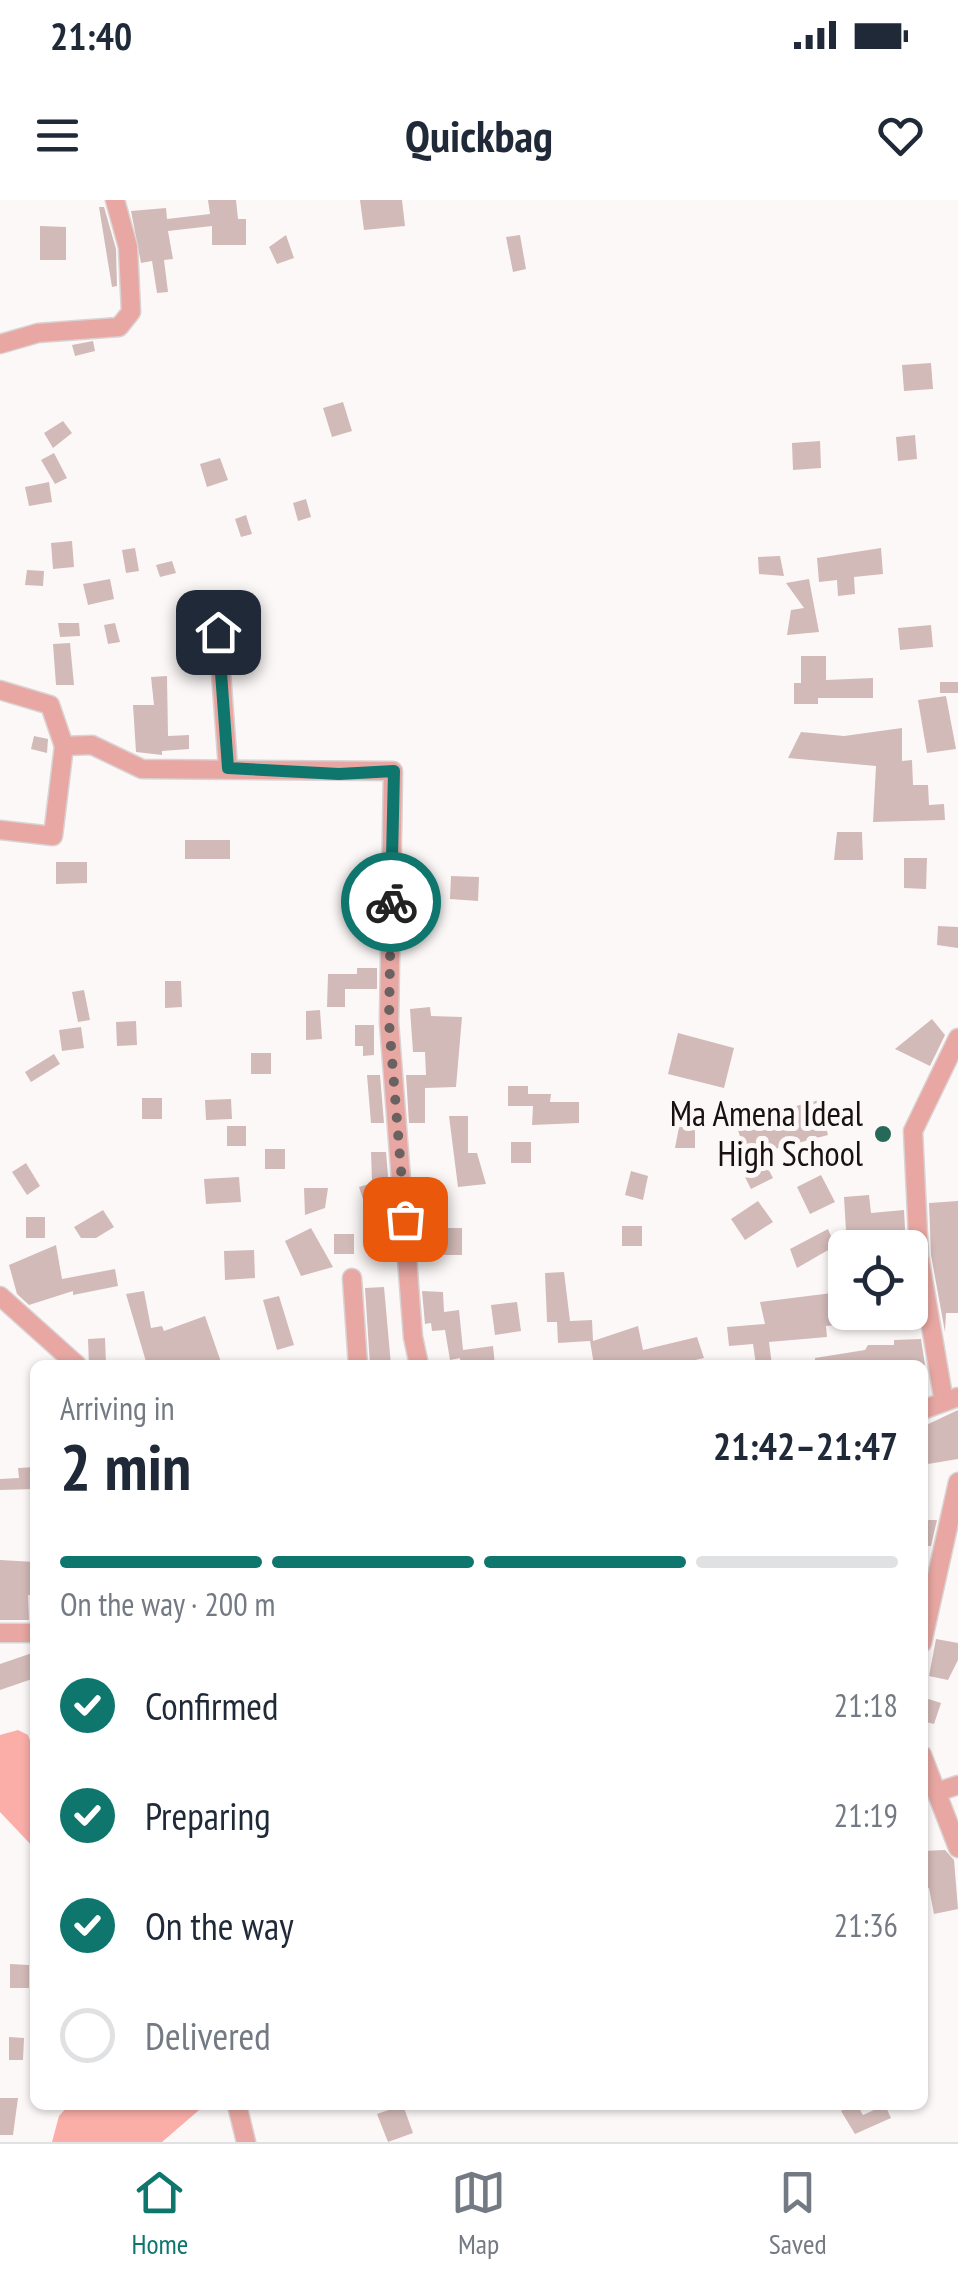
<!DOCTYPE html>
<html lang="en">
<head>
<meta charset="utf-8">
<style>
  :root { --surface:#fff; --page:#f6f6f7; --text:#1f2937; --muted:#747a83; --line:#e0e1e3; --accent:#0f766e }
  body { margin:0; font-family:"PT Sans Narrow",sans-serif; background:var(--page); color:var(--text); height:100vh; display:flex; flex-direction:column; font-size:38px; white-space:nowrap }
  * { box-sizing:border-box; margin:0 }
  p { font-size:32px; color:var(--muted) }
  .icon { flex:none; width:55px; height:55px; fill:none; stroke:currentColor; stroke-width:2; stroke-linecap:round; stroke-linejoin:round }
  .map { position:relative; flex:1; overflow:hidden }
  .side { position:absolute; left:30px; top:1160px; width:898px; height:750px; display:flex; flex-direction:column; background:var(--surface); border-radius:15px; box-shadow:0 2px 8px #0004 }
  .side>* { flex:none }
  .tools { position:absolute; left:828px; top:1030px; display:grid; gap:20px }
  .tools a { display:grid; place-items:center; width:100px; height:100px; border-radius:15px; background:var(--surface); box-shadow:0 2px 8px #0004; font-size:50px }
  .pin { position:absolute; display:grid; place-items:center; width:85px; height:85px; color:#fff; margin:-42px; border-radius:20px; box-shadow:0 5px 15px #0006 }
  .courier { position:absolute; display:grid; place-items:center; width:100px; height:100px; margin:-50px; border:8px solid #0f766e; border-radius:50%; background:#fff; color:#222; box-shadow:0 2px 12px #0007 }
  .overview em { font-style:normal; font-weight:700 }
  .overview div { display:flex; flex-direction:column-reverse }
  .overview { display:flex; align-items:center; justify-content:space-between; height:170px; padding:0 30px }
  h1 { font-size:65px; font-weight:700; line-height:75px }
  .bar { display:grid; grid-template-columns:repeat(4,1fr); gap:15px 10px; align-content:center; height:120px; padding:0 30px }
  .bar i { height:12px; border-radius:8px; background:var(--line) }
  .bar .active { background:var(--accent) }
  .bar p { grid-column:span 4 }
  ol { padding:0 30px; list-style:none }
  li { display:flex; align-items:center; gap:30px; height:110px }
  li p { margin-inline-start:auto }
  li .icon { padding:10px; border-radius:50%; background:var(--accent); color:#fff; stroke-width:4 }
  li:last-child { color:var(--muted) }
  li i { width:55px; height:55px; border:5px solid var(--line); border-radius:50% }
  .status { display:flex; justify-content:space-between; align-items:center; height:70px; padding:0 50px; background:var(--surface); direction:ltr }
  .status svg { height:28px; fill:currentColor }
  header { display:flex; justify-content:space-between; align-items:center; height:130px; padding:0 30px; background:var(--surface); font-size:45px; font-weight:700 }
  .tabs { display:flex; justify-content:space-around; align-items:center; height:140px; border-top:2px solid var(--line); background:var(--surface); font-size:28px; color:var(--muted) }
  .tabs a { display:grid; justify-items:center; gap:5px }
  .tabs .active { color:var(--accent) }
  .map>svg:first-child { display:block }
  .water { fill:#fbaea8 }
  .building { fill:#d2bab8 }
  .lines { fill:none; stroke-linecap:round; stroke-linejoin:round }
  .minor-casing { stroke:#d9d3d3; stroke-width:21 }
  .minor { stroke:#e8a7a2; stroke-width:18 }
  .done { stroke:#696261; stroke-width:10; stroke-dasharray:0 18 }
  .route { stroke:#0f766e; stroke-width:12 }
  .poi-dot { fill:#276958; stroke:#fdf8f8; stroke-width:4 }
  .labels { text-anchor:middle; stroke-width:10; stroke-linejoin:round; paint-order:stroke }
  .poi-label { font-size:35px; fill:#191110; stroke:#fdf8f8; text-anchor:end }
</style>
</head>
<body>
<div class="status"><b>21:40</b><svg viewBox="0 0 49 12"><path d="M0 12V9h3v3zM5 12V6h3v6zM10 12V3h3v9zM15 12V0h3v12zM26 1h20v11H26zM47 4h2v5h-2z"/></svg></div>
<header><svg class="icon" aria-label="menu" viewBox="0 0 24 24"><path d="M4 6h16M4 12h16M4 18h16"/></svg>Quickbag<svg class="icon" aria-label="heart" viewBox="0 0 24 24"><path d="M12 20l-8-8c-3-5 5-10 8-4 3-6 11-1 8 4z"/></svg></header>
<div class="map">
<svg width="958" height="1942" viewBox="0 0 958 1942">
  <rect width="100%" height="100%" fill="#fdf8f8"/>
  <g class="water">
    <path d="M18,1530L28,1535L35,1555V1649L0,1612V1535Z"/>
    <path d="M69,1905H205L162,1942H52L59,1916Z"/>
  </g>
  <g class="building">
    <path d="M208,0H236L238,19H246V45H212V26L168,31L173,59L164,60L168,92L157,93L152,61L141,63L131,11L166,8L167,19L210,14Z"/>
    <path d="M360,0H402L405,26L364,30Z"/>
    <path d="M99,7H104L116,49L117,86L112,87Z"/>
    <path d="M40,26L66,27V60H40Z"/>
    <path d="M286,35L294,58L277,64L269,47Z"/>
    <path d="M520,35L526,69L513,72L506,37Z"/>
    <path d="M93,141L95,151L75,156L72,145Z"/>
    <path d="M931,163L933,189L904,191L902,165Z"/>
    <path d="M343,202L352,231L332,237L323,208Z"/>
    <path d="M63,221L72,233L53,248L44,233Z"/>
    <path d="M915,235L917,259L898,261L896,237Z"/>
    <path d="M820,241L821,268L793,270L792,243Z"/>
    <path d="M54,253L67,278L55,284L41,260Z"/>
    <path d="M220,258L228,280L207,287L200,264Z"/>
    <path d="M49,282L52,302L29,306L25,287Z"/>
    <path d="M306,299L311,317L298,321L293,303Z"/>
    <path d="M246,315L252,334L241,337L235,319Z"/>
    <path d="M72,341L74,367L53,369L51,343Z"/>
    <path d="M135,348L139,371L126,373L122,350Z"/>
    <path d="M881,348L883,374L854,377L855,394L838,396L837,380L819,382L817,358Z"/>
    <path d="M780,356L784,376L759,374L758,357Z"/>
    <path d="M172,361L176,373L160,377L156,365Z"/>
    <path d="M27,370L44,371L43,386L25,385Z"/>
    <path d="M110,379L114,399L88,405L83,384Z"/>
    <path d="M809,379L819,432L787,435L791,410L804,408L786,383Z"/>
    <path d="M58,423H79L80,436L60,437Z"/>
    <path d="M115,423L120,442L108,444L104,425Z"/>
    <path d="M931,425L933,447L900,450L898,428Z"/>
    <path d="M70,443L74,485H56L53,444Z"/>
    <path d="M231,444L250,453L243,468L233,463Z"/>
    <path d="M801,456H826V480L873,478V498H818V504H794V483H801Z"/>
    <path d="M167,476L168,536L189,535V549L162,551V555L136,552L133,505H154L151,477Z"/>
    <rect x="940" y="482" width="18" height="11"/>
    <path d="M946,496L956,549L927,553L918,500Z"/>
    <path d="M902,528V561L912,560L913,585H928L929,605L944,604L945,620L873,622L876,566L788,558L801,532L844,536Z"/>
    <path d="M34,536L48,539L47,553L31,549Z"/>
    <path d="M837,632H862L863,660H834Z"/>
    <rect x="185" y="640" width="45" height="19"/>
    <path d="M904,658H927L926,689L904,688Z"/>
    <path d="M56,662H87V683L56,684Z"/>
    <path d="M451,676L479,677L478,701L450,699Z"/>
    <path d="M938,726L958,727V748L937,745Z"/>
    <path d="M357,768H377V789H345V807H327L328,774H357Z"/>
    <path d="M165,781H181L182,807L165,808Z"/>
    <path d="M84,790L90,820L78,822L72,792Z"/>
    <path d="M430,807L431,816L462,817L456,887L425,888V923H409L406,875H426L425,852H413L410,809Z"/>
    <path d="M320,810L322,839L306,840V811Z"/>
    <path d="M932,819L945,835L930,866L895,849Z"/>
    <path d="M136,821L137,845L117,846L116,822Z"/>
    <path d="M355,825H374V855L363,856V846H355Z"/>
    <path d="M81,827L84,848L62,851L59,830Z"/>
    <path d="M678,833L734,848L724,888L668,874Z"/>
    <rect x="251" y="853" width="20" height="21"/>
    <path d="M54,854L60,864L31,882L25,872Z"/>
    <path d="M367,875H380L384,923H371Z"/>
    <path d="M508,886H528V894H551L550,902H579V923L532,925L533,906H508Z"/>
    <rect x="142" y="898" width="20" height="21"/>
    <path d="M231,899L232,919L206,920L205,900Z"/>
    <path d="M819,900L828,935L760,953L773,978L751,989L739,965L748,960L731,910L746,904L751,918Z"/>
    <path d="M449,916H468V953H477L486,984L458,987Z"/>
    <rect x="227" y="926" width="19" height="20"/>
    <path d="M679,927H695V948H675Z"/>
    <rect x="511" y="942" width="20" height="21"/>
    <rect x="265" y="949" width="20" height="20"/>
    <path d="M371,952H386L392,1024L373,1030L359,987L372,983Z"/>
    <path d="M26,963L40,986L27,995L12,972Z"/>
    <path d="M631,971L648,976L643,1000L625,995Z"/>
    <path d="M821,975L835,1002L810,1014L797,987Z"/>
    <path d="M239,977L241,1002L206,1004L204,979Z"/>
    <path d="M304,988H328L325,1008L305,1015Z"/>
    <path d="M869,995L871,1013L904,1010L906,1048H847L844,997Z"/>
    <path d="M758,1001L773,1022L745,1040L731,1019Z"/>
    <path d="M958,1001V1113H946L945,1132L931,1055L929,1003Z"/>
    <path d="M103,1010L114,1027L96,1038H81L74,1027Z"/>
    <rect x="26" y="1017" width="19" height="21"/>
    <rect x="622" y="1026" width="20" height="20"/>
    <path d="M311,1028L333,1067L301,1076L285,1041Z"/>
    <rect x="440" y="1028" width="22" height="27"/>
    <path d="M828,1029L835,1046L797,1068L790,1049Z"/>
    <rect x="334" y="1034" width="20" height="20"/>
    <path d="M56,1045L62,1079L115,1069L118,1086L73,1095V1091L29,1105L17,1094L9,1065Z"/>
    <path d="M254,1050L255,1078L225,1080L224,1051Z"/>
    <path d="M564,1072L570,1121L592,1120L593,1141L638,1126L643,1150L697,1137L704,1158L674,1165H594L590,1141L558,1143L557,1122H547L545,1073Z"/>
    <path d="M845,1079V1112H874L875,1121L826,1126L827,1137L769,1142L772,1165H756L753,1144L729,1146L727,1127L765,1124L760,1102L832,1093L830,1081Z"/>
    <path d="M384,1087L391,1165H370L365,1088Z"/>
    <path d="M144,1091L151,1128L162,1126L164,1131L205,1116L222,1165H147L126,1094Z"/>
    <path d="M422,1091L443,1092L444,1112L459,1110L463,1150L493,1146L495,1165H461L460,1158L450,1160L445,1130L432,1131L431,1123L425,1124Z"/>
    <path d="M279,1096L294,1145L277,1150L263,1100Z"/>
    <path d="M517,1102L521,1131L495,1135L491,1105Z"/>
    <path d="M105,1138L106,1165H89L88,1139Z"/>
    <path d="M921,1139L925,1165H815V1158L865,1150L868,1145H894V1140Z"/>
    <path d="M958,1210V1259L922,1265V1227Z"/>
    <path d="M35,1267V1289L0,1290V1279L19,1278L18,1268Z"/>
    <path d="M922,1320H937L931,1346H922Z"/>
    <path d="M0,1360L35,1362V1396L28,1395L29,1420H0Z"/>
    <path d="M936,1439L958,1443V1460L948,1480L929,1476Z"/>
    <path d="M35,1452V1478L0,1490V1464Z"/>
    <path d="M922,1497L941,1503L934,1524L922,1521Z"/>
    <path d="M945,1650L954,1660L958,1709L934,1714L929,1688L922,1689V1651Z"/>
    <path d="M10,1764L29,1765V1788H10Z"/>
    <path d="M9,1837L24,1838L23,1860H9Z"/>
    <path d="M0,1898H18L13,1935H0Z"/>
    <path d="M403,1905L413,1933L388,1942L377,1914Z"/>
    <path d="M850,1905H857L863,1915L885,1905L891,1918L855,1934L841,1911Z"/>
  </g>
  <g class="lines">
    <defs>
      <g id="minor">
        <path d="M0,144L38,133L119,127L131,112L128,47L115,0"/>
        <path d="M218,432L228,568"/>
        <path d="M0,490L50,505L64,546"/>
        <path d="M0,630L53,636L64,546L92,545L142,569L393,571L389,822L413,1137L419,1165"/>
        <path d="M352,1078L358,1165"/>
        <path d="M0,1096L77,1165"/>
        <path d="M944,1202L919,1056L913,931L958,838"/>
        <path d="M922,1210L958,1197"/>
        <path d="M0,1433H35"/>
        <path d="M922,1443L958,1282"/>
        <path d="M922,1555L958,1648"/>
        <path d="M937,1592L958,1585"/>
        <path d="M237,1905L246,1942"/>
      </g>
    </defs>
    <use href="#minor" class="minor-casing"/>
    <use href="#minor" class="minor"/>
  </g>
  <g class="lines">
    <path class="done" d="M391,702L389,822L405,1019"/>
    <path class="route" d="M218,432L228,568L339,574L394,571L391,702"/>
  </g>
  <circle class="poi-dot" cx="883" cy="934" r="10"/>
  <g class="labels">
    <g class="poi-label">
      <text x="863" y="926">Ma Amena Ideal<tspan x="863" dy="40">High School</tspan></text>
    </g>
  </g>
</svg>
<div class="tools">
<a><svg class="icon" aria-label="locate" viewBox="0 0 24 24"><circle cx="12" cy="12" r="6"/><path d="M12 2v4M12 18v4M2 12h4M18 12h4"/></svg></a>
</div>
<div class="pin" style="left:405px;top:1019px;background:#ea580c"><svg class="icon" aria-label="bag" viewBox="0 0 24 24"><path d="M5 8h14l-1 12H6zM9 8a3 3 0 0 1 6 0"/></svg></div>
<div class="pin" style="left:218px;top:432px;background:#1f2937"><svg class="icon" aria-label="home" viewBox="0 0 24 24"><path d="M3 11l9-7 9 7M6 9v11h12V9"/></svg></div>
<div class="courier" style="left:391px;top:702px"><svg class="icon" aria-label="bike" viewBox="0 0 24 24"><circle cx="6" cy="16" r="4"/><circle cx="18" cy="16" r="4"/><path d="M6 16l4-8h5l3 8M10 8l3 8H6M13 5h3"/></svg></div>
<section class="side">
<div class="overview"><div><h1>2 min</h1><p>Arriving in</p></div><em>21:42–21:47</em></div>
<div class="bar"><i class="active"></i><i class="active"></i><i class="active"></i><i></i><p>On the way · 200 m</p></div>
<ol>
<li><svg class="icon" aria-label="check" viewBox="0 0 24 24"><path d="M5 12l5 5 9-10"/></svg>Confirmed<p>21:18</p></li>
<li><svg class="icon" aria-label="check" viewBox="0 0 24 24"><path d="M5 12l5 5 9-10"/></svg>Preparing<p>21:19</p></li>
<li><svg class="icon" aria-label="check" viewBox="0 0 24 24"><path d="M5 12l5 5 9-10"/></svg>On the way<p>21:36</p></li>
<li><i></i>Delivered</li>
</ol>
</section>
</div>
<nav class="tabs">
<a class="active"><svg class="icon" aria-label="home" viewBox="0 0 24 24"><path d="M3 11l9-7 9 7M6 9v11h12V9"/></svg>Home</a>
<a><svg class="icon" aria-label="map" viewBox="0 0 24 24"><path d="M3 6l6-2 6 2 6-2v14l-6 2-6-2-6 2zM9 4v14M15 6v14"/></svg>Map</a>
<a><svg class="icon" aria-label="saved" viewBox="0 0 24 24"><path d="M7 4h10v16l-5-4-5 4z"/></svg>Saved</a>
</nav>
</body>
</html>
